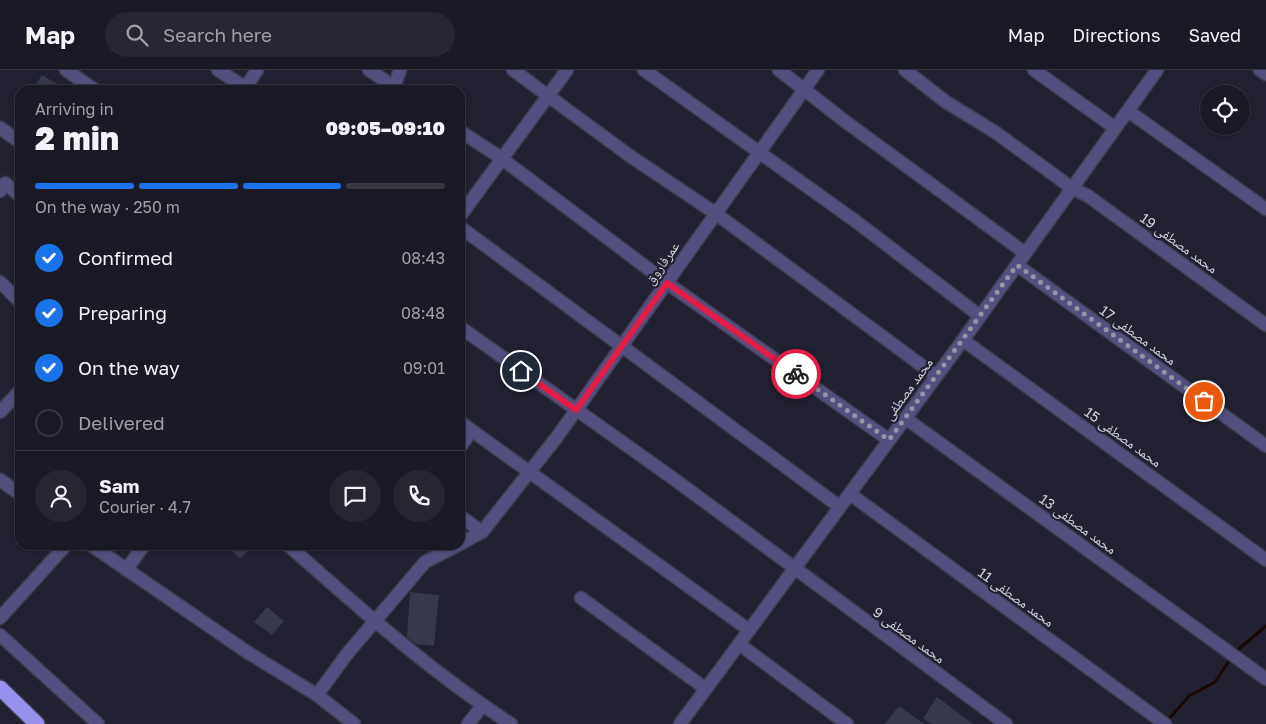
<!DOCTYPE html>
<html lang="en">
<head>
<meta charset="utf-8">
<style>
  :root { --surface:#1a1926; --page:#272632; --text:#f1f3f6; --muted:#9fa0a7; --line:#383843; --accent:#1a73e8 }
  body { margin:0; font-family:"Golos Text","Noto Naskh Arabic",sans-serif; background:var(--page); color:var(--text); height:100vh; display:flex; flex-direction:column; font-size:19px; white-space:nowrap }
  * { box-sizing:border-box; margin:0 }
  p { font-size:16px; color:var(--muted) }
  .icon { flex:none; width:28px; height:28px; fill:none; stroke:currentColor; stroke-width:2; stroke-linecap:round; stroke-linejoin:round }
  .map { position:relative; flex:1; overflow:hidden }
  .side { position:absolute; left:15px; top:15px; width:450px; height:465px; display:flex; flex-direction:column; background:var(--surface); border-radius:15px; box-shadow:0 1px 4px #0004,0 0 0 1px var(--line) }
  .side>* { flex:none }
  .controls { position:absolute; left:1200px; top:15px; display:grid; gap:10px }
  .controls a { display:grid; place-items:center; width:50px; height:50px; border-radius:50%; background:var(--surface); box-shadow:0 1px 4px #0004,0 0 0 1px var(--line); font-size:25px }
  .pin { position:absolute; display:grid; place-items:center; width:42px; height:42px; color:#fff; margin:-21px; border:2px solid #fff; border-radius:50%; box-shadow:0 1px 5px #0007 }
  .courier { position:absolute; display:grid; place-items:center; width:50px; height:50px; margin:-25px; border:4px solid #e11d48; border-radius:50%; background:#fff; color:#222; box-shadow:0 1px 6px #0007 }
  .head em { font-style:normal; font-weight:800 }
  .head div { display:flex; flex-direction:column-reverse }
  .head { display:flex; align-items:center; justify-content:space-between; height:85px; padding:0 20px }
  h1 { font-size:32px; font-weight:800; line-height:38px }
  .bar { display:grid; grid-template-columns:repeat(4,1fr); gap:8px 5px; align-content:center; height:60px; padding:0 20px }
  .bar i { height:6px; border-radius:4px; background:var(--line) }
  .bar .on { background:var(--accent) }
  .bar p { grid-column:span 4 }
  .line { display:flex; align-items:center; gap:12px; padding:0 20px; border-top:1px solid var(--line) }
  .line div { flex:1 }
  .round { display:grid; place-items:center; flex:none; width:52px; height:52px; border-radius:26px; background:var(--page) }
  ol { padding:0 20px; list-style:none }
  li { display:flex; align-items:center; gap:15px; height:55px }
  li p { margin-inline-start:auto }
  li .icon { padding:5px; border-radius:50%; background:var(--accent); color:#fff; stroke-width:4 }
  li:last-child { color:var(--muted) }
  li i { width:28px; height:28px; border:2px solid var(--line); border-radius:50% }
  header { display:flex; align-items:center; gap:30px; box-sizing:border-box; height:70px; padding:0 25px; background:var(--surface); border-bottom:1px solid var(--line) }
  header strong { font-size:24px }
  nav { display:flex; gap:28px; margin-inline-start:auto; font-size:18px }
  .search { width:350px; height:45px; background:var(--page); display:flex; align-items:center; gap:12px; box-sizing:border-box; padding:0 18px; border-radius:28px; color:var(--muted); font-size:19px }
  .map>svg:first-child { display:block }
  .lines { fill:none; stroke-linecap:round; stroke-linejoin:round }
  .stream { stroke:#180800; stroke-width:3 }
  .building { fill:#38384b }
  .minor-casing { stroke:#3e3d4e; stroke-width:15 }
  .highway-casing { stroke:#3e3d4e; stroke-width:18 }
  .minor { stroke:#53507f; stroke-width:12 }
  .highway { stroke:#9790ed; stroke-width:15 }
  .done { stroke:#9494a2; stroke-width:5; stroke-dasharray:0 9 }
  .route { stroke:#e11d48; stroke-width:6 }
  .labels { text-anchor:middle; stroke-width:4.5; stroke-linejoin:round; paint-order:stroke }
  .street-label { font-size:14px; fill:#d2d2de; stroke:#222132 }
</style>
</head>
<body>
<header>
<strong>Map</strong>
<div class="search"><svg class="icon" aria-label="search" viewBox="0 0 24 24"><circle cx="10" cy="10" r="6"/><path d="M15 15l6 6"/></svg>Search here</div>
<nav><a>Map</a><a>Directions</a><a>Saved</a></nav>
</header>
<div class="map">
<svg width="1266" height="654" viewBox="0 0 1266 654">
  <rect width="100%" height="100%" fill="#222132"/>
  <g class="lines">
    <g class="stream">
      <path d="M1234,583L1266,556"/>
      <path d="M1167,651L1189,626L1215,612L1231,588"/>
    </g>
  </g>
  <g class="building">
    <path d="M42,5L57,14L53,20H32Z"/>
    <path d="M227,475H253L240,489Z"/>
    <path d="M410,522L439,525L434,576L416,574L407,567Z"/>
    <path d="M267,537L284,551L272,565L254,552Z"/>
    <path d="M937,627L973,654H931L923,648Z"/>
    <path d="M899,636L924,654H885Z"/>
  </g>
  <g class="lines">
    <defs>
      <g id="minor">
        <path d="M66,0L95,20"/>
        <path d="M218,0L249,20"/>
        <path d="M369,0L399,20"/>
        <path d="M513,0L630,86L715,143L936,306"/>
        <path d="M644,0L854,150L980,246"/>
        <path d="M779,0L846,52L1025,183"/>
        <path d="M905,0L946,32L995,62L1072,118L1088,126L1266,255"/>
        <path d="M1034,0L1115,58"/>
        <path d="M1260,0L1266,4"/>
        <path d="M394,17L400,0"/>
        <path d="M244,20L257,0"/>
        <path d="M1128,41L1266,139"/>
        <path d="M0,58L20,72"/>
        <path d="M460,61L501,88L667,213L889,370"/>
        <path d="M0,121L5,113L20,126"/>
        <path d="M460,146L567,0"/>
        <path d="M460,157L840,437"/>
        <path d="M1017,195L1266,376"/>
        <path d="M0,212L20,232"/>
        <path d="M460,257L674,409L1006,654"/>
        <path d="M963,270L1266,490"/>
        <path d="M0,342L20,321"/>
        <path d="M905,348L1266,609"/>
        <path d="M460,352L749,560"/>
        <path d="M460,377L471,361"/>
        <path d="M0,410L20,424"/>
        <path d="M850,424L1165,654"/>
        <path d="M460,446L482,462"/>
        <path d="M460,474L482,462L557,367L818,0"/>
        <path d="M91,475L247,582L317,625L354,654"/>
        <path d="M288,475C359,538 431,602 511,654"/>
        <path d="M126,500L144,475"/>
        <path d="M581,528L706,619"/>
        <path d="M0,548L66,475"/>
        <path d="M0,565L98,654"/>
        <path d="M739,574L847,654"/>
        <path d="M317,625L347,584L425,492L458,475"/>
        <path d="M468,654L482,636"/>
        <path d="M680,654L963,270L1157,0"/>
      </g>
      <path id="highway" d="M0,618L37,654"/>
    </defs>
    <use href="#minor" class="minor-casing"/>
    <use href="#highway" class="highway-casing"/>
    <use href="#minor" class="minor"/>
    <use href="#highway" class="highway"/>
  </g>
  <g class="lines">
    <path class="done" d="M796,304L889,370L1017,195L1204,331"/>
    <path class="route" d="M521,301L576,340L667,213L796,304"/>
  </g>
  <g class="labels">
    <g class="street-label">
      <text transform="translate(1179 173) rotate(36)" y="5">محمد مصطفی 19</text>
      <text transform="translate(662 193) rotate(-55)" y="5">عمرفاروق</text>
      <text transform="translate(1138 265) rotate(36)" y="5">محمد مصطفی 17</text>
      <text transform="translate(908 319) rotate(-54)" y="5">محمد مصطفی</text>
      <text transform="translate(1123 367) rotate(36)" y="5">محمد مصطفی 15</text>
      <text transform="translate(1078 454) rotate(36)" y="5">محمد مصطفی 13</text>
      <text transform="translate(1016 527) rotate(36)" y="5">محمد مصطفی 11</text>
      <text transform="translate(909 565) rotate(36)" y="5">محمد مصطفی 9</text>
    </g>
  </g>
</svg>
<div class="controls">
<a><svg class="icon" aria-label="locate" viewBox="0 0 24 24"><circle cx="12" cy="12" r="6"/><path d="M12 2v4M12 18v4M2 12h4M18 12h4"/></svg></a>
</div>
<div class="pin" style="left:1204px;top:331px;background:#ea580c"><svg class="icon" aria-label="bag" viewBox="0 0 24 24"><path d="M5 8h14l-1 12H6zM9 8a3 3 0 0 1 6 0"/></svg></div>
<div class="pin" style="left:521px;top:301px;background:#1f2937"><svg class="icon" aria-label="home" viewBox="0 0 24 24"><path d="M3 11l9-7 9 7M6 9v11h12V9"/></svg></div>
<div class="courier" style="left:796px;top:304px"><svg class="icon" aria-label="bike" viewBox="0 0 24 24"><circle cx="6" cy="16" r="4"/><circle cx="18" cy="16" r="4"/><path d="M6 16l4-8h5l3 8M10 8l3 8H6M13 5h3"/></svg></div>
<section class="side">
<div class="head"><div><h1>2 min</h1><p>Arriving in</p></div><em>09:05–09:10</em></div>
<div class="bar"><i class="on"></i><i class="on"></i><i class="on"></i><i></i><p>On the way · 250 m</p></div>
<ol>
<li><svg class="icon" aria-label="check" viewBox="0 0 24 24"><path d="M5 12l5 5 9-10"/></svg>Confirmed<p>08:43</p></li>
<li><svg class="icon" aria-label="check" viewBox="0 0 24 24"><path d="M5 12l5 5 9-10"/></svg>Preparing<p>08:48</p></li>
<li><svg class="icon" aria-label="check" viewBox="0 0 24 24"><path d="M5 12l5 5 9-10"/></svg>On the way<p>09:01</p></li>
<li><i></i>Delivered</li>
</ol>
<div class="line" style="height:90px"><a class="round"><svg class="icon" aria-label="person" viewBox="0 0 24 24"><circle cx="12" cy="8" r="4"/><path d="M4 21q1-7 8-7t8 7"/></svg></a><div><b>Sam</b><p>Courier · 4.7</p></div><a class="round"><svg class="icon" aria-label="chat" viewBox="0 0 24 24"><path d="M4 5h16v11H9l-5 4z"/></svg></a><a class="round"><svg class="icon" aria-label="phone" viewBox="0 0 24 24"><path d="M5 4h4l2 5-3 2q2 4 5 5l2-3 5 2v4C11 20 4 13 5 4z"/></svg></a></div>
</section>
</div>
</body>
</html>
